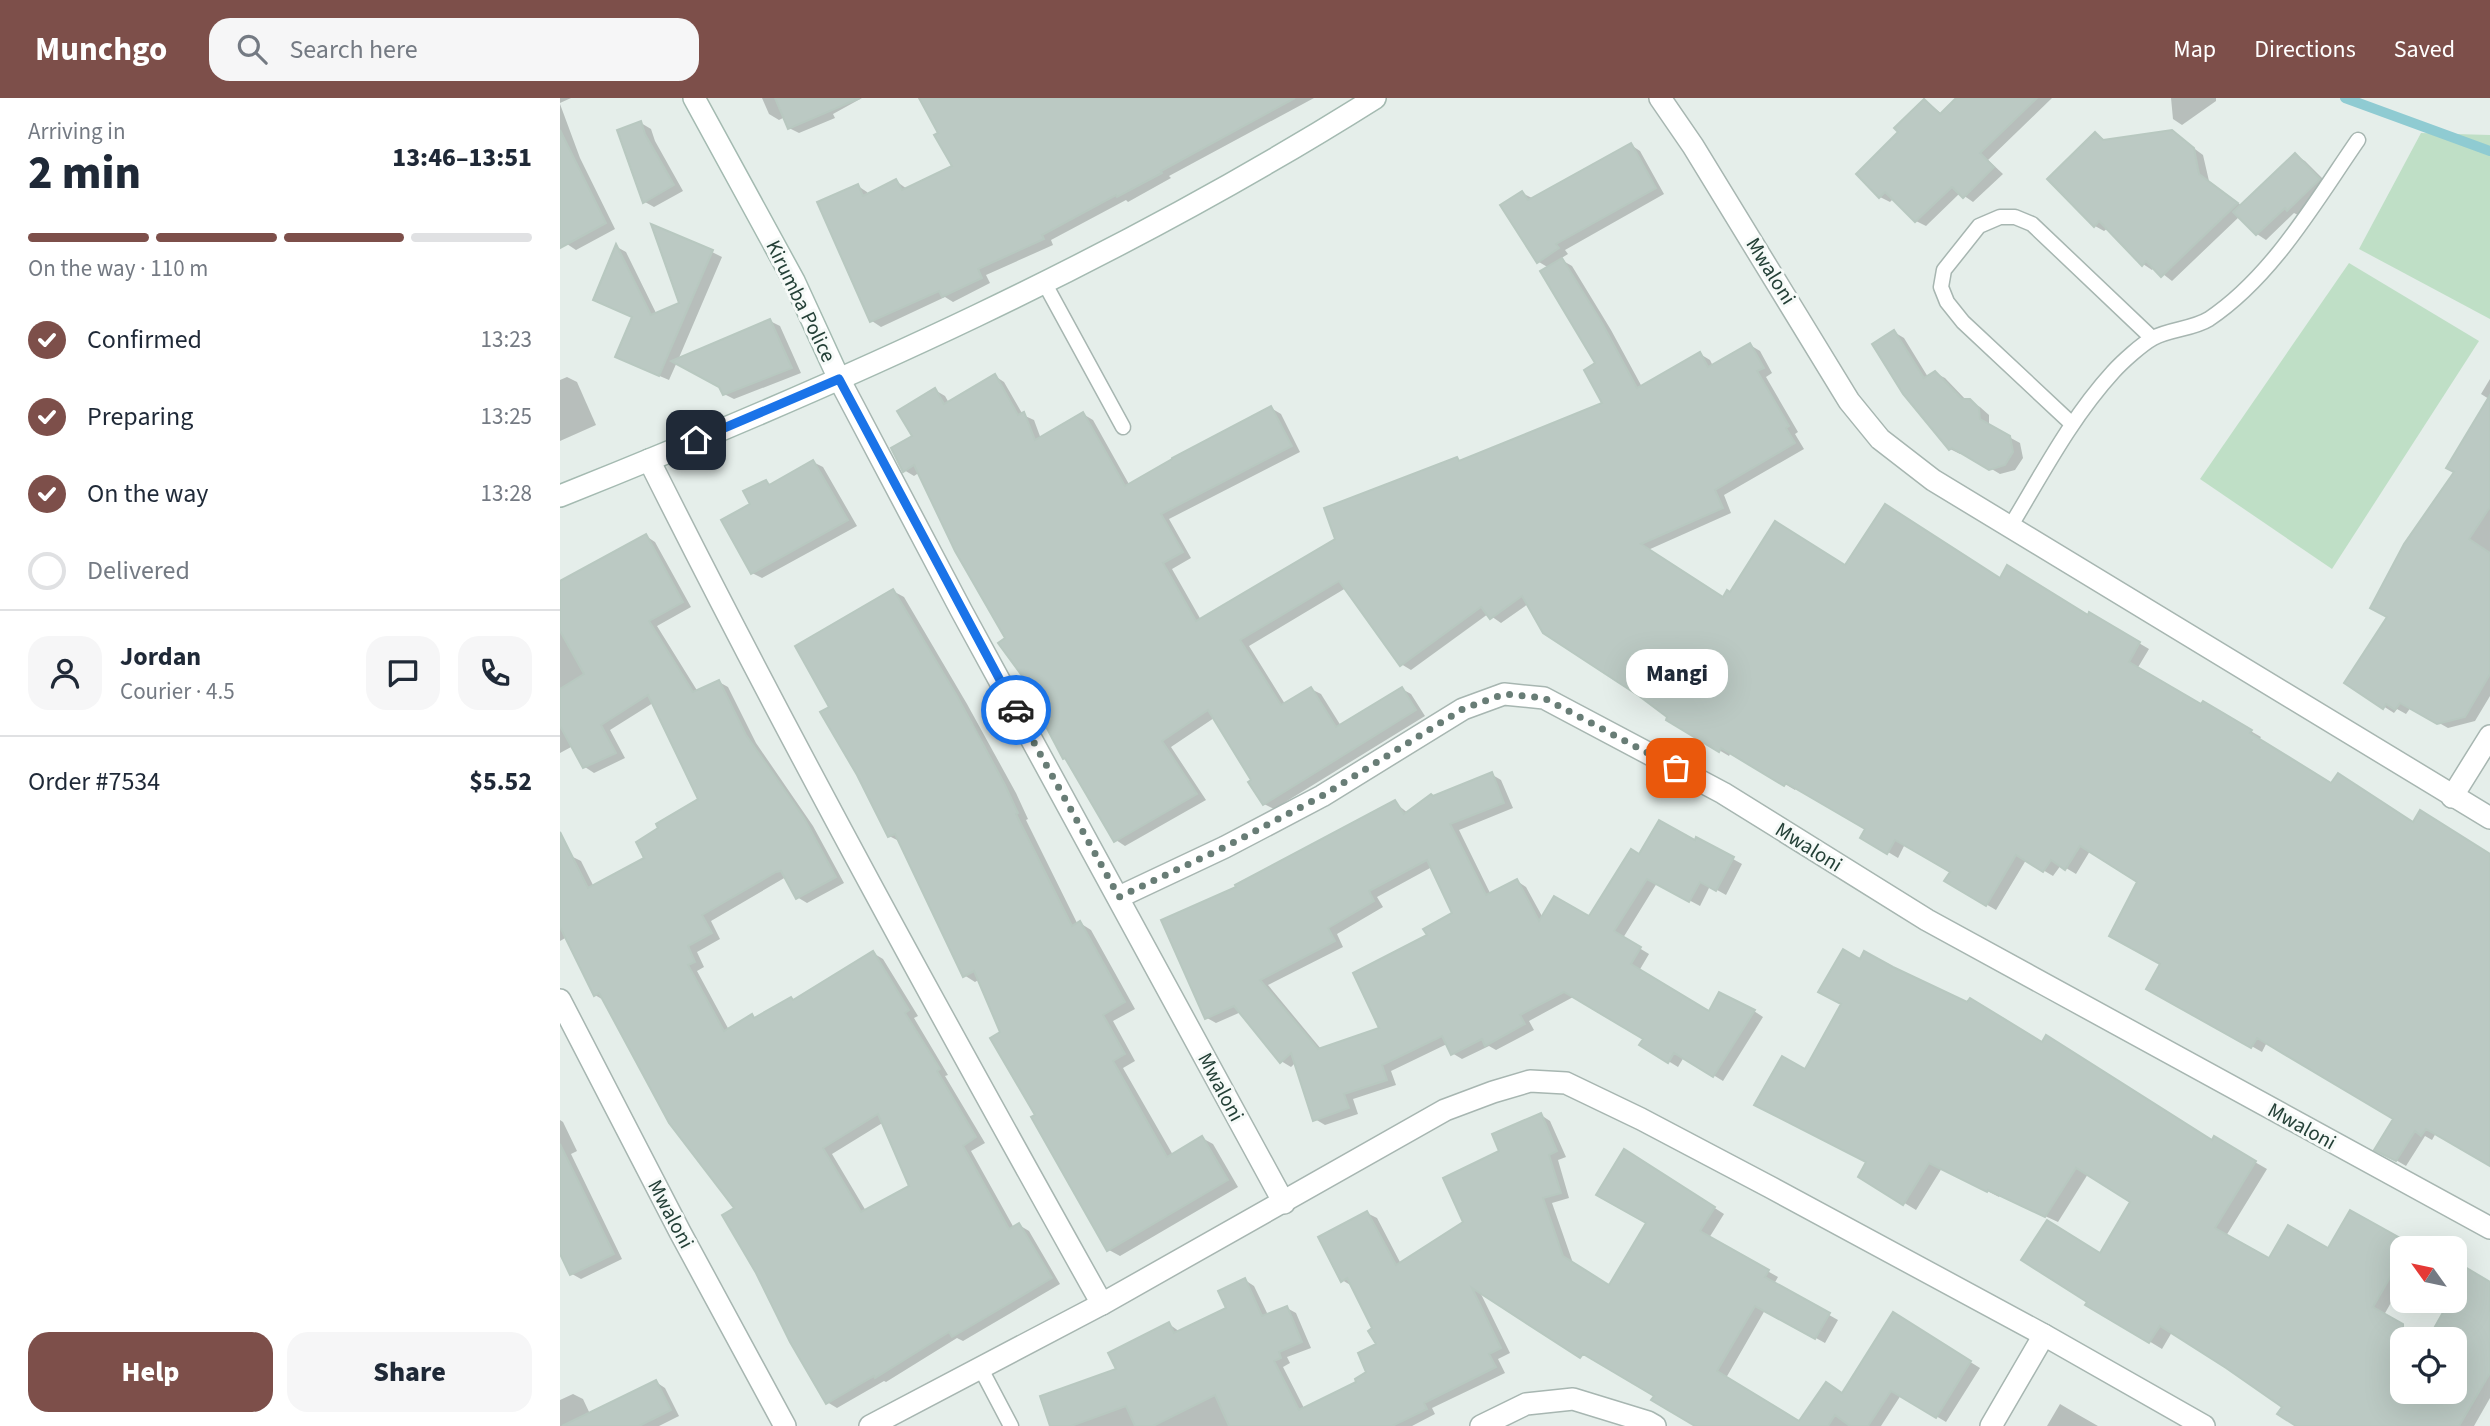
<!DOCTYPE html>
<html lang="en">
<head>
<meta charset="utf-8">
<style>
  :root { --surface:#fff; --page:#f6f6f7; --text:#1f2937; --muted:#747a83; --line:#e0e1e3; --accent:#7d4f4a }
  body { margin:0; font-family:"Source Sans 3",sans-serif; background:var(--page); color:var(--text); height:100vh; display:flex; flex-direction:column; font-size:26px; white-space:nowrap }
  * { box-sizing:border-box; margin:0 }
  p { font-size:23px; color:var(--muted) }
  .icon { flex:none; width:38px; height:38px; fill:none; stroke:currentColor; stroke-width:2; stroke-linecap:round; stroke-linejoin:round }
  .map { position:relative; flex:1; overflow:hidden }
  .sheet { display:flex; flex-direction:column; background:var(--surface); width:560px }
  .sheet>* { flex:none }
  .needle { width:46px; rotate:303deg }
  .fabs { position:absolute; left:1830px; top:1138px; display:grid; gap:14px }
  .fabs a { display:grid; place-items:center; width:77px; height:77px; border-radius:14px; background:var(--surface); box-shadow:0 7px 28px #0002; font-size:35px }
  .pin { position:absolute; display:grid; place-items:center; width:60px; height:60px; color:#fff; margin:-30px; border-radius:14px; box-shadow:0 4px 10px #0006 }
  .courier { position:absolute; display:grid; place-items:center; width:70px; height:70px; margin:-35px; border:5px solid #1a73e8; border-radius:50%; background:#fff; color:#222; box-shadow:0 2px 9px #0007 }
  .bubble { position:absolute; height:49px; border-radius:21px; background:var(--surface); box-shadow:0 7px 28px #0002; font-size:23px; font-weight:800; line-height:49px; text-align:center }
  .head em { font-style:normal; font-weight:800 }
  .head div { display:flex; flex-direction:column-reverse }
  .head { display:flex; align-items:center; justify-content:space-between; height:119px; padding:0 28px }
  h1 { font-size:46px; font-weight:800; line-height:52px }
  .bar { display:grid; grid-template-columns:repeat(4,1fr); gap:10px 7px; align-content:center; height:84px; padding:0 28px }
  .bar i { height:9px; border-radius:5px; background:var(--line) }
  .bar .selected { background:var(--accent) }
  .bar p { grid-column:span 4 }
  .line { display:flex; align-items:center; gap:18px; padding:0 28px; border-top:2px solid var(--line) }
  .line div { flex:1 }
  .round { display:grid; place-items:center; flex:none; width:74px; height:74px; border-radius:21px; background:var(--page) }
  ol { padding:0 28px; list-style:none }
  li { display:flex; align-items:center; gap:21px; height:77px }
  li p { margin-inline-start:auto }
  li .icon { padding:7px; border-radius:50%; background:var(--accent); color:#fff; stroke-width:4 }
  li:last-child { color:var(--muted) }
  li i { width:38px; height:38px; border:4px solid var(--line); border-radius:50% }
  .cta { display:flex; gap:14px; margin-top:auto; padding:14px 28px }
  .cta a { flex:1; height:80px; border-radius:21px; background:var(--accent); color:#fff; font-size:28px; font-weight:800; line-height:80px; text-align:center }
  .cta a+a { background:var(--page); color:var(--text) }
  header { display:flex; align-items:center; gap:42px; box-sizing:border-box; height:98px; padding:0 35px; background:var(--accent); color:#fff }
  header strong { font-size:33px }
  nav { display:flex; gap:38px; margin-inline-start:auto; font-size:24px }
  .search { width:490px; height:63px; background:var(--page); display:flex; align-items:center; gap:18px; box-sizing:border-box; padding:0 24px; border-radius:21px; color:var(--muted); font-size:26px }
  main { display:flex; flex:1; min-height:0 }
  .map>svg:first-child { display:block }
  .green { fill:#bfdfc6 }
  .shadow { fill:#0003; fill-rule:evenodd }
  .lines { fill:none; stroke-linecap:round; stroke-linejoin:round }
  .stream { stroke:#8fcbd2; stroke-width:10 }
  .building { fill:#bbc9c3; stroke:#b8c8c0; stroke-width:2; fill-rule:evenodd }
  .lane-casing { stroke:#a7b6b1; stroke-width:17 }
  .street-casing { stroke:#a7b6b1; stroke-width:24 }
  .secondary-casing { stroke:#a4bab1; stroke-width:24 }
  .lane { stroke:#fff; stroke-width:14 }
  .street { stroke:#fff; stroke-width:21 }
  .secondary { stroke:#fff; stroke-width:21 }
  .done { stroke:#687d76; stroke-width:7; stroke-dasharray:0 12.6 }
  .route { stroke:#1a73e8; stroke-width:9 }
  .labels { text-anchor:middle; stroke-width:6; stroke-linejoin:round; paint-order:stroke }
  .street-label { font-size:21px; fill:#244037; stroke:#f6faf8 }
</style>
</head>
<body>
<header>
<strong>Munchgo</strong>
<div class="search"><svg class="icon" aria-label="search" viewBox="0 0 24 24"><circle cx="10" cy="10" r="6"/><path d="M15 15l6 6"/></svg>Search here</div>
<nav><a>Map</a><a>Directions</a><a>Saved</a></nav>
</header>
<main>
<section class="sheet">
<div class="head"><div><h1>2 min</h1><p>Arriving in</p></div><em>13:46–13:51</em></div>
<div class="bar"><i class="selected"></i><i class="selected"></i><i class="selected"></i><i></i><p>On the way · 110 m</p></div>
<ol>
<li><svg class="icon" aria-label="check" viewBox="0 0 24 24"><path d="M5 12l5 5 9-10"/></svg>Confirmed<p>13:23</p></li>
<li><svg class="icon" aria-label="check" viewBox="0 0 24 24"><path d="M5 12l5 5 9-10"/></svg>Preparing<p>13:25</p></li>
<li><svg class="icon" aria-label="check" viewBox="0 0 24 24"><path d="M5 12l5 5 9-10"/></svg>On the way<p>13:28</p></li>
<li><i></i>Delivered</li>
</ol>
<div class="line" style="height:126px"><a class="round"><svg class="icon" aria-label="person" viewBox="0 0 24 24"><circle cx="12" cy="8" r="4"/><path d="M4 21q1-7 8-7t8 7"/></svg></a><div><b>Jordan</b><p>Courier · 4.5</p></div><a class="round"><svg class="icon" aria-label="chat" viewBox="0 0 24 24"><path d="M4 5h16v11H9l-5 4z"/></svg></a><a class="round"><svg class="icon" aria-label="phone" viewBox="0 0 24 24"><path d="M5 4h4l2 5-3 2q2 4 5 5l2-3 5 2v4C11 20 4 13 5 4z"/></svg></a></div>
<div class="line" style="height:91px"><div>Order #7534</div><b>$5.52</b></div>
<div class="cta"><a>Help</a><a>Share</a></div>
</section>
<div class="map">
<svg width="1930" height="1328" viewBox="0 0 1930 1328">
  <rect width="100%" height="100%" fill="#e5eeea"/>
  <g class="green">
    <path d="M1861,35L1930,37V221L1799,151Z"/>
    <path d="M1789,165L1919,243L1772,471L1640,381Z"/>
  </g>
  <g class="shadow">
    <path d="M0,0H11L0,5Z"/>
    <path d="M202,0H302L273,16L275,20L239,35L229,30L225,19L219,22L209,16Z"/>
    <path d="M361,0H754L609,78L611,80L568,104L566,102L491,142L493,147L426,177L430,185L393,204L385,199L321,229L312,223L298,88L307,94L309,97L336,83L347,91L394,69L380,36Z"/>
    <path d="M1399,0H1492L1428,62L1443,76L1413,104L1400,95L1366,128L1356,123L1334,100L1330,104L1320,99L1341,34L1365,3L1382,16Z"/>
    <path d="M1611,0H1656V3L1622,27L1613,21Z"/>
    <path d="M0,6L20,60L55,131L16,152L7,146L0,133Z"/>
    <path d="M81,25L91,31L95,43L123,93L94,109L85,104Z"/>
    <path d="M1612,34L1643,57L1649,83L1682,108L1735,57L1745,63L1769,87L1738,117L1734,115L1706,142L1697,136L1680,118L1612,183L1594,169L1592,172L1583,166L1548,130L1544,133L1535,128L1536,36L1545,42Z"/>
    <path d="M1071,47L1080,53L1104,96L1005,152L1008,156L1000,161L1012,168L1051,232L1082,289L1140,256L1150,262L1153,268L1190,247L1200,253L1212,275L1206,279L1238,334L1235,336L1244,351L1164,397L1171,415L1088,452L1164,501L1171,496L1286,469L1441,481L1529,519L1530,516L1589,551L1577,571L1642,609L1644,606L1701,639L1699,642L1772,687L1854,726L1930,757V1066L1876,1035L1872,1042L1865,1038L1846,1068L1817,1051L1835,1021L1707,944L1702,954L1589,890L1602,865L1580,784L1530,753L1516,776L1501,767L1493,778L1466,762L1436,812L1386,783L1392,773L1345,746L1338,760L1303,739L1308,730L1237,689L1235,692L1171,654L1169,658L1108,622L1110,619L968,506L941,525L928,516L851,572L841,566L786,490L689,548L725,606L751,591L761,596L781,628L842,591L851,596L865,618L714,711L704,706L694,682L654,620L611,649L646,702L565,748L556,742L360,374L354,378L344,372L354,339L375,292L385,298L389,305L435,278L444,284L463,317L474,322L481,341L523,316L533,322L570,388L711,310L721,316L740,354L609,421L631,460L612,471L641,522L777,442L897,361L902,364L1045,306L1038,266L989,170L979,164L962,95L972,100Z"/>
    <path d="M57,149L66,154L97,217L121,206L152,154L162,159L118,262L210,223L220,228L241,275L174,301L164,296L161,288L117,264L109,282L67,264L74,219Z"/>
    <path d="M1334,234L1344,240L1368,279L1375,275L1385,280L1407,303L1420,309L1429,317V328L1460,345L1463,360L1455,372L1440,376L1403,354L1400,356L1390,351Z"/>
    <path d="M7,279L17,284L36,327L0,343V282Z"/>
    <path d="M1930,281V598L1915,623L1888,630L1851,609L1846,616L1837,611L1834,615L1787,585L1829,519L1929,301L1921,296Z"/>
    <path d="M253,364L263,369L297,428L202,480L192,475L193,407L206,384L212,387Z"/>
    <path d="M86,438L95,444L131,509L97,528L138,594L159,584L168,589L196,645L253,728L284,785L247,805L237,799L226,779L151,823L160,841L137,854L144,869L137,873L169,932L192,918L196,921L234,903L313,855L323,861L358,918L354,920L388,977L385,978L425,1045L411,1053L454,1130L459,1127L469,1133L500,1186L403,1243L397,1240L326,1284L324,1283L277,1310L267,1304L177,1111L45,903L35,897L7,839L0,843V763L11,758L21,763L34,789L86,760L140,701L93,605L50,632L65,660L34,675L25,669L13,648L0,655V485ZM324,1024L351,1088L306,1113L272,1056Z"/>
    <path d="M333,493L344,499L407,606L456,695L468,721L466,722L518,827L520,825L531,832L575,911L553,923L575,963L563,970L613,1057L642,1040L653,1046L678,1089L560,1158L549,1152L474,1020L477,1018L420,881L415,884L404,877L341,744L329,738L272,610Z"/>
    <path d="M931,676L941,682L953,710L899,732L931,797L957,783L966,789L983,820L1029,821L1080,758L1136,744L1137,741L1182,766L1166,797L1150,788L1140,808L1097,785L1063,840L1089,856L1079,873L1150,915L1194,913L1203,919L1163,983L1124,959L1118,969L1082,947L1086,940L1015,898L969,923L974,932L936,952L929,948L902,961L892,955L887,946L831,973L836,987L793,1001L798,1016L765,1027L755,1021L736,964L731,969L721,963L681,914L656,925L647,920L678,790L834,704L848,715L875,699ZM872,769L895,816L869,838L822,931L761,951L708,887L783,849L777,836L823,809L817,799Z"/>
    <path d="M1482,946L1653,1044L1655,1041L1707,1071L1666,1138L1710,1162L1768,1152L1791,1114L1853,1150H1843V1183L1824,1217L1864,1241H1843V1293H1895V1202L1930,1186V1300L1914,1328H1740L1724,1309L1612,1234L1602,1251L1528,1206L1541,1157L1572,1103L1528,1076L1498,1124L1440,1097L1439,1099L1382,1070L1356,1112L1300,1078L1308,1064L1246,973Z"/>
    <path d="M981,1017L990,1023L1006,1059L998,1062L1009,1100L992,1105L1013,1165L1050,1189L1089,1124L1074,1058L1164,1116L1149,1140L1218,1179L1214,1186L1278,1222L1265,1245L1205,1212L1166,1280L1240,1325L1283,1297L1333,1216L1420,1270L1386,1324L1341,1297L1321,1328H1138L1100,1299L919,1192L950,1255L938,1261L945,1275L872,1310L875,1316L852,1328H492L609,1226L620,1234L668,1211L685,1182L694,1188L708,1217L727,1210L736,1215L751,1250L727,1259L730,1265L723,1269L745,1312L798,1285L809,1275L818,1247L815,1231L792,1188L782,1182L807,1115L817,1120L841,1166L906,1125L942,1054Z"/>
    <path d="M0,1022L3,1024L17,1053L11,1056L62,1161L21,1181L12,1176L0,1152Z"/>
    <path d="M96,1284L105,1290L119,1318L99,1328H0V1302L13,1296L23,1301L30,1316Z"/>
    <path d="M1500,1306L1517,1316L1538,1328H1487Z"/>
  </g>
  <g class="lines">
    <path class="stream" d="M1785,0L1930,53"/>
  </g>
  <g class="building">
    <path d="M215,0H300L228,31Z"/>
    <path d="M359,0H735L601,73L602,75L557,99L556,97L482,137L484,141L418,171L422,180L382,199L379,193L310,224L257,104L298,86L303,98L336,81L342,92L392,68L374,37L378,35Z"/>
    <path d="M1396,0H1477L1420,55L1434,69L1403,100L1392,89L1355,124L1325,94L1319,100L1296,76L1338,34L1334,30L1364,1L1380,16Z"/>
    <path d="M81,23L85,36L114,87L83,105L57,32Z"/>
    <path d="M0,32L46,125L0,150Z"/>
    <path d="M1612,32L1634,50L1639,76L1678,105L1601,179L1586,163L1582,168L1539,123L1534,129L1487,81L1535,34L1543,42Z"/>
    <path d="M1071,45L1096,90L996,146L999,150L977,165L940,107L962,93L968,102Z"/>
    <path d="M1735,55L1760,81L1727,113L1725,110L1696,137L1673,114Z"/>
    <path d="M91,126L153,152L99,278L55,259L72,219L33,202L56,146L91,217L119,205Z"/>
    <path d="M1002,160L1042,225L1077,290L1140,254L1148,269L1190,245L1204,270L1197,273L1229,328L1226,330L1235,345L1155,392L1163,410L1081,446L1163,499L1167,492L1170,494L1215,423L1285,467L1325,406L1440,480L1447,467L1528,517L1529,514L1580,544L1569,564L1641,606L1643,603L1692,632L1690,635L1771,685L1778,675L1853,724L1860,712L1930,756V1068L1866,1031L1861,1038L1855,1033L1836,1063L1814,1052L1833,1021L1697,940L1691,950L1586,891L1600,866L1549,838L1577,784L1520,748L1505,772L1491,762L1483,774L1456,757L1426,808L1384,783L1390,774L1335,742L1327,756L1300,740L1305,731L1226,685L1224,688L1161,650L1159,654L1106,622L1107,619L1079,598L983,535L962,498L930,521L921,509L840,568L779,483L680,542L721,607L751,589L776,629L842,589L856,612L703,707L688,684L691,682L648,612L602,643L637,696L554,744L505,660L503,661L473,604L479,601L438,545L445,540L395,453L354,367L343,374L331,350L352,338L337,313L375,290L384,306L435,276L458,317L464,314L475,342L523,314L565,388L612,361V360L711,308L732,348L601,416L623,454L603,465L636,523L775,441L764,410L897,359L899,363L1042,305L1024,272L1035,265L980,173Z"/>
    <path d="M210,221L232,270L163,297L159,289L111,263Z"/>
    <path d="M1334,232L1364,280L1375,273L1402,301H1410L1419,310L1420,321L1450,338L1453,354L1445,367L1429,372L1392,350L1389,352L1343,296L1312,246Z"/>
    <path d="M1930,297V409L1909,441L1930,455V576L1905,619L1877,626L1840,605L1835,612L1826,606L1823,611L1784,585L1827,519L1810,510L1844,446L1894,374L1886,370Z"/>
    <path d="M253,362L288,422L191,476L161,422L190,406L183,393L206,382L209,387Z"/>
    <path d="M86,436L123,504L89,523L133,594L159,582L186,637L244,720L276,779L236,801L221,773L216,774L142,817L152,835L128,848L135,864L128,867L164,933L192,916L194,920L231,899L233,902L313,853L349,912L345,915L380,971L377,973L416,1039L403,1048L449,1131L459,1125L492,1180L392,1239L389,1234L315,1280L314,1278L266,1306L230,1244L196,1175L162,1117L174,1110L109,1025L39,895L34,898L0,829V734L28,790L84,760L76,744L98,730L96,726L138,701L88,597L41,627L56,655L23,670L0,628V591L24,576L0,533V483ZM318,1016L349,1088L301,1114L263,1050Z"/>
    <path d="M333,491L397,598L445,687L458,715L456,716L512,828L520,823L565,904L543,917L565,956L553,963L607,1059L642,1038L668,1082L547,1153L471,1019L475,1017L430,940L440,934L414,873L403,879L335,736L328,739L297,677L260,614L269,609L235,548Z"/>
    <path d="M932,674L944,705L890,726L926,797L957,781L979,823L994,798L1029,818L1071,751L1079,756L1099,722L1135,742L1136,739L1174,759L1156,793L1140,784L1129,804L1087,781L1054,833L1081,849L1071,866L1149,913L1159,894L1195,912L1153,979L1114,955L1108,965L1079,947L1083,941L1004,894L960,917L965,926L925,948L922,941L891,957L882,938L822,967L827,982L784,996L789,1010L753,1023L731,955L720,965L674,908L645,921L601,822L676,789L675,787L835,702L844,716L871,696L873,698ZM867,762L892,815L863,831L867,837L793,875L819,930L758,951L700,882L775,843L768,830L814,803L809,793Z"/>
    <path d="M1283,851L1300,861L1304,853L1333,869L1407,904L1410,900L1482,944L1486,937L1652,1042L1654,1038L1696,1063L1655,1130L1709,1160L1728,1127L1768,1150L1790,1112L1849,1145L1847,1150H1843V1157L1813,1209L1843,1226V1293H1895V1241H1868L1890,1202H1895V1163L1930,1184V1275L1899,1328H1736L1717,1316L1722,1309L1666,1270L1600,1228L1589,1245L1525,1207L1527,1204L1461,1162L1487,1122L1540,1155L1570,1104L1516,1070L1485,1119L1428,1092L1427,1094L1369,1065L1343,1107L1298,1079L1306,1064L1194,1007L1222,958L1245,971L1281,906L1258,894Z"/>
    <path d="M981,1015L997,1053L989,1057L1001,1095L983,1100L1003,1158L1049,1187L1086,1125L1036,1097L1064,1051L1155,1109L1140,1133L1209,1172L1205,1179L1270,1215L1255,1241L1195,1208L1157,1273L1239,1323L1266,1284L1282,1295L1333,1214L1411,1263L1376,1320L1331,1293L1308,1328H1290L1275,1317L1268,1328H1135L1091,1302L1094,1298L1023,1256L1020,1260L912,1190L941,1250L929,1256L936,1269L864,1305L867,1311L832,1328H669L655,1297L593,1328H575L566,1308L511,1328H490L480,1298L556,1271L548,1255L609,1224L614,1235L666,1210L658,1193L685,1180L702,1218L727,1208L742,1244L719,1254L721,1260L714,1263L739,1312L796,1284L795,1281L806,1274L798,1255L816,1246L808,1233L812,1230L787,1180L781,1184L758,1139L807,1113L836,1167L903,1124L883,1080L939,1053L932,1036Z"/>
    <path d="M0,1046L54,1156L10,1177L0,1156Z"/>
    <path d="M96,1282L111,1312L79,1328H2Z"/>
  </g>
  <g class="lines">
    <defs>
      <g id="lane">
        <path d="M485,186L563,329"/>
        <path d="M1512,326L1403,224L1387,204L1381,189L1384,172L1419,128L1440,119H1455L1472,126L1592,240"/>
        <path d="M1450,429C1482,376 1511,320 1553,274C1562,264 1582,246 1593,240C1610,231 1633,231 1649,221C1713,178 1755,104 1798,42"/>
        <path d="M421,1271L451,1328"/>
      </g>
      <g id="street">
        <path d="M1100,0L1133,48L1289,303L1320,341L1373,382L1930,720"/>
        <path d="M279,281L401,512L724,1105"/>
        <path d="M89,362C232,648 386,927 542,1206"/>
        <path d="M1892,699L1930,638"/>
        <path d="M559,799L665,749L762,698L903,611L944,596L984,600L1163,695L1367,822L1930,1130"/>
        <path d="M0,902L120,1134L225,1328"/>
        <path d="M310,1328L542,1206L885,1012L933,994L970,983L1006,985L1081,1021L1210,1089L1484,1237L1644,1328"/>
        <path d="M921,1328L966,1306L1013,1301L1088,1324L1095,1328"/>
        <path d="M1431,1328L1484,1237"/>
      </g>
      <g id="secondary">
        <path d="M134,0L234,183L279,281"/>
        <path d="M0,398C281,286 558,162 815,0"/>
      </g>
    </defs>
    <use href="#lane" class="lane-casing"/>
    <use href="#street" class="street-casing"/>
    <use href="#secondary" class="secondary-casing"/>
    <use href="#lane" class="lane"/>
    <use href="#street" class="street"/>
    <use href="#secondary" class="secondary"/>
  </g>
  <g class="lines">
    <path class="done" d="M456,612L559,799L665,749L762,698L903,611L944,596L984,600L1116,670"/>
    <path class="route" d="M136,342L279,281L456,612"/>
  </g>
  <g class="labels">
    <g class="street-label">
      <text transform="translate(1211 173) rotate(58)" y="7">Mwaloni</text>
      <text transform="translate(241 203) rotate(64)" y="7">Kirumba Police</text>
      <text transform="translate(1249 749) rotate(32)" y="7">Mwaloni</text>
      <text transform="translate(661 989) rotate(62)" y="7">Mwaloni</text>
      <text transform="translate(1742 1028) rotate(29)" y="7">Mwaloni</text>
      <text transform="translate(111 1116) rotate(62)" y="7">Mwaloni</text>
    </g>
  </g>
</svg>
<div class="fabs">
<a><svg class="needle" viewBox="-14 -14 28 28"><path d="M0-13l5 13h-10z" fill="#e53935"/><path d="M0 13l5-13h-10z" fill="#747a83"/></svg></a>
<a><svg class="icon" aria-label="locate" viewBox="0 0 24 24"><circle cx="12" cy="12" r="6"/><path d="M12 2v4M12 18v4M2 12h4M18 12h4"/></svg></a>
</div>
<div class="pin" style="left:1116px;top:670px;background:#ea580c"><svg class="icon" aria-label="bag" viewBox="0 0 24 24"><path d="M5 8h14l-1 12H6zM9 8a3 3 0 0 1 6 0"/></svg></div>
<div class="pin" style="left:136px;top:342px;background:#1f2937"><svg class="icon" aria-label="home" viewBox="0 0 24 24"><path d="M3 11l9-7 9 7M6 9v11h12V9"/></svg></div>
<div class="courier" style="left:456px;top:612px"><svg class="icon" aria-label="car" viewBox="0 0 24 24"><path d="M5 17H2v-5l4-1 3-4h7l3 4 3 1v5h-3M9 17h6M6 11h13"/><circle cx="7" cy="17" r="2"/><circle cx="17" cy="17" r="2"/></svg></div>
<div class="bubble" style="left:1066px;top:551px;width:102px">Mangi</div>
</div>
</main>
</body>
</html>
